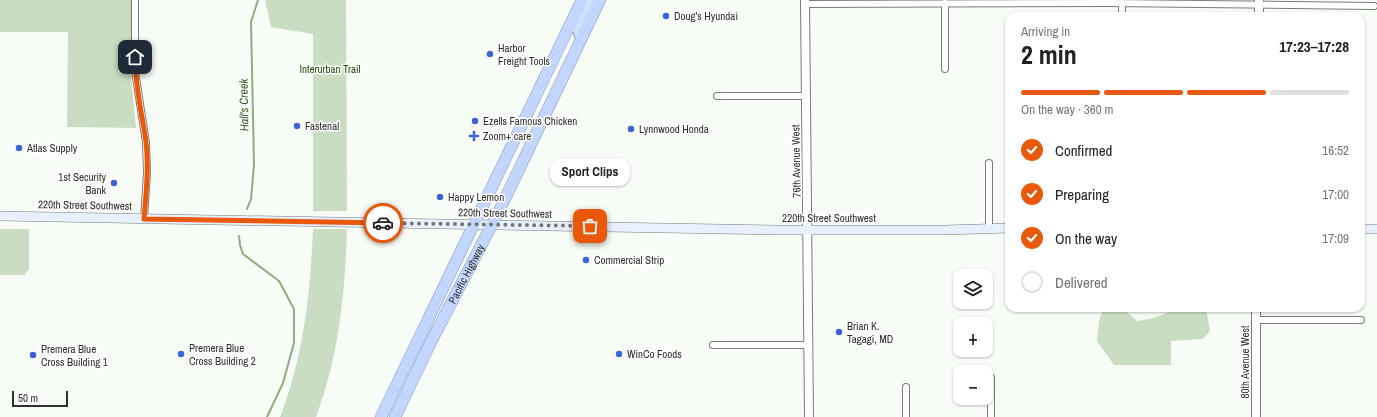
<!DOCTYPE html>
<html lang="en">
<head>
<meta charset="utf-8">
<style>
  :root { --surface:#fff; --page:#f2f2f2; --text:#202124; --muted:#757577; --line:#e0e0e0; --accent:#ea580c }
  body { margin:0; font-family:"Archivo Narrow",sans-serif; background:var(--page); color:var(--text); height:100vh; display:flex; flex-direction:column; font-size:15px; white-space:nowrap }
  * { box-sizing:border-box; margin:0 }
  p { font-size:13px; color:var(--muted) }
  .icon { flex:none; width:22px; height:22px; fill:none; stroke:currentColor; stroke-width:2; stroke-linecap:round; stroke-linejoin:round }
  .map { position:relative; flex:1; overflow:hidden }
  .panel { position:absolute; left:1005px; top:12px; width:360px; height:300px; display:flex; flex-direction:column; background:var(--surface); border-radius:12px; box-shadow:0 1px 3px #0004 }
  .panel>* { flex:none }
  .buttons { position:absolute; left:953px; top:269px; display:grid; gap:8px }
  .buttons a { display:grid; place-items:center; width:40px; height:40px; border-radius:8px; background:var(--surface); box-shadow:0 1px 3px #0004; font-size:20px }
  .scale { position:absolute; left:12px; bottom:10px; width:56px; box-sizing:border-box; padding-left:4px; border:2px solid #2e302d; border-top:0; font-size:11px; line-height:14px; white-space:nowrap; color:#2e302d; -webkit-text-stroke:3px #fff; paint-order:stroke }
  .pin { position:absolute; display:grid; place-items:center; width:34px; height:34px; color:#fff; margin:-17px; border-radius:8px; box-shadow:0 2px 6px #0006 }
  .courier { position:absolute; display:grid; place-items:center; width:40px; height:40px; margin:-20px; border:3px solid #ea580c; border-radius:50%; background:#fff; color:#222; box-shadow:0 1px 5px #0007 }
  .bubble { position:absolute; height:28px; border-radius:12px; background:var(--surface); box-shadow:0 1px 3px #0004; font-size:13px; font-weight:700; line-height:28px; text-align:center }
  .head em { font-style:normal; font-weight:700 }
  .head div { display:flex; flex-direction:column-reverse }
  .head { display:flex; align-items:center; justify-content:space-between; height:68px; padding:0 16px }
  h1 { font-size:26px; font-weight:700; line-height:30px }
  .bar { display:grid; grid-template-columns:repeat(4,1fr); gap:6px 4px; align-content:center; height:48px; padding:0 16px }
  .bar i { height:5px; border-radius:3px; background:var(--line) }
  .bar .active { background:var(--accent) }
  .bar p { grid-column:span 4 }
  ol { padding:0 16px; list-style:none }
  li { display:flex; align-items:center; gap:12px; height:44px }
  li p { margin-inline-start:auto }
  li .icon { padding:4px; border-radius:50%; background:var(--accent); color:#fff; stroke-width:4 }
  li:last-child { color:var(--muted) }
  li i { width:22px; height:22px; border:2px solid var(--line); border-radius:50% }
  .map>svg:first-child { display:block }
  .green { fill:#caddc2 }
  .lines { fill:none; stroke-linecap:round; stroke-linejoin:round }
  .stream { stroke:#8eac80; stroke-width:2 }
  .minor-casing { stroke:#787c76; stroke-width:8 }
  .tertiary-casing { stroke:#787c76; stroke-width:10 }
  .secondary-casing { stroke:#787c76; stroke-width:10 }
  .primary-casing { stroke:#8595b6; stroke-width:12 }
  .trunk-casing { stroke:#8595b6; stroke-width:12 }
  .minor { stroke:#fff; stroke-width:6 }
  .tertiary { stroke:#fff; stroke-width:8 }
  .secondary { stroke:#e8f0ff; stroke-width:9 }
  .primary { stroke:#d2e0ff; stroke-width:10 }
  .trunk { stroke:#c3d6ff; stroke-width:11 }
  .done { stroke:#757773; stroke-width:4; stroke-dasharray:0 7.2 }
  .route { stroke:#ea580c; stroke-width:5 }
  .poi-dot { fill:#3a63d4; stroke:#fff; stroke-width:1.5 }
  .labels { text-anchor:middle; stroke-width:3; stroke-linejoin:round; paint-order:stroke }
  .poi-label { font-size:11px; fill:#2e302d; stroke:#fff; text-anchor:start }
  .park-label { font-size:11px; fill:#234a0a; stroke:#fff }
  .street-label { font-size:11px; fill:#2e302d; stroke:#fff }
  .water-label { font-size:12px; font-style:italic; fill:#365d20; stroke:#fff }
</style>
</head>
<body>
<div class="map">
<svg width="1377" height="417" viewBox="0 0 1377 417">
  <rect width="100%" height="100%" fill="#f8fcf6"/>
  <g class="green">
    <path d="M0,0H132L131,76L136,128L67,127L68,32H0Z"/>
    <path d="M265,0H346L347,211H313V34L271,27Z"/>
    <path d="M0,229H29V270L27,271L25,275H0Z"/>
    <path d="M313,229H347C345,293 339,356 316,417H280C304,356 310,294 313,229Z"/>
    <path d="M1104,308H1123L1137,321L1153,318L1167,313L1168,308H1206L1210,331L1203,339L1171,341V365H1114L1097,341L1099,321Z"/>
  </g>
  <g class="lines">
    <g class="stream">
      <path d="M247,209L251,199L254,165L251,22L258,0"/>
      <path d="M239,236L240,245L243,254L279,281L294,309V343L283,383L267,417"/>
    </g>
    <defs>
      <g id="minor">
        <path d="M135,0V71L146,143L147,173L144,219"/>
        <path d="M945,3V69"/>
        <path d="M1122,3V16"/>
        <path d="M805,4L1108,3L1374,6"/>
        <path d="M717,96H806"/>
        <path d="M989,163V228"/>
        <path d="M1256,320H1361"/>
        <path d="M713,345H809"/>
        <path d="M906,387V417"/>
        <path d="M991,417V378"/>
      </g>
      <g id="tertiary">
        <path d="M805,0L809,417"/>
        <path d="M1259,0V16"/>
        <path d="M1256,417V308"/>
      </g>
      <g id="secondary">
        <path d="M0,216L774,230H945L1009,228"/>
        <path d="M1361,229H1377"/>
      </g>
      <path id="primary" d="M581,38L578,30L591,0"/>
      <g id="trunk">
        <path d="M381,417L582,0"/>
        <path id="s1" d="M395,417L432,340L500,209L600,0"/>
      </g>
    </defs>
    <use href="#minor" class="minor-casing"/>
    <use href="#tertiary" class="tertiary-casing"/>
    <use href="#secondary" class="secondary-casing"/>
    <use href="#primary" class="primary-casing"/>
    <use href="#trunk" class="trunk-casing"/>
    <use href="#minor" class="minor"/>
    <use href="#tertiary" class="tertiary"/>
    <use href="#secondary" class="secondary"/>
    <use href="#primary" class="primary"/>
    <use href="#trunk" class="trunk"/>
  </g>
  <g class="lines">
    <path class="done" d="M383,223L590,226"/>
    <path class="route" d="M135,57C135,86 142,114 146,142C149,167 146,194 144,219L383,223"/>
  </g>
  <g class="poi-dot">
    <circle cx="666" cy="16" r="4"/>
    <circle cx="490" cy="54" r="4"/>
    <circle cx="475" cy="121" r="4"/>
    <circle cx="297" cy="126" r="4"/>
    <circle cx="631" cy="129" r="4"/>
    <path d="M472 130h4v4h4v4h-4v4h-4v-4h-4v-4h4z"/>
    <circle cx="19" cy="148" r="4"/>
    <circle cx="114" cy="183" r="4"/>
    <circle cx="440" cy="197" r="4"/>
    <circle cx="586" cy="260" r="4"/>
    <circle cx="839" cy="332" r="4"/>
    <circle cx="181" cy="354" r="4"/>
    <circle cx="619" cy="354" r="4"/>
    <circle cx="33" cy="355" r="4"/>
  </g>
  <g class="labels">
    <g class="poi-label">
      <text x="674" y="20">Doug's Hyundai</text>
      <text x="498" y="52">Harbor<tspan x="498" dy="13">Freight Tools</tspan></text>
      <text x="483" y="125">Ezells Famous Chicken</text>
      <text x="305" y="130">Fastenal</text>
      <text x="639" y="133">Lynnwood Honda</text>
      <text x="483" y="140">Zoom+ care</text>
      <text x="27" y="152">Atlas Supply</text>
      <text x="106" y="181" text-anchor="end">1st Security<tspan x="106" dy="13">Bank</tspan></text>
      <text x="448" y="201">Happy Lemon</text>
      <text x="594" y="264">Commercial Strip</text>
      <text x="847" y="330">Brian K.<tspan x="847" dy="13">Tagagi, MD</tspan></text>
      <text x="189" y="352">Premera Blue<tspan x="189" dy="13">Cross Building 2</tspan></text>
      <text x="41" y="353">Premera Blue<tspan x="41" dy="13">Cross Building 1</tspan></text>
      <text x="627" y="358">WinCo Foods</text>
    </g>
    <g class="park-label">
      <text x="330" y="73">Interurban Trail</text>
    </g>
    <g class="street-label">
      <text transform="translate(796 161) rotate(-91)" y="4">76th Avenue West</text>
      <text transform="translate(85 205) rotate(1)" y="4">220th Street Southwest</text>
      <text transform="translate(505 213) rotate(1)" y="4">220th Street Southwest</text>
      <text x="829" y="222">220th Street Southwest</text>
      <text dy="4" stroke="none"><textPath href="#s1" startOffset="160">Pacific Highway</textPath></text>
      <text transform="translate(1245 362) rotate(-90)" y="4">80th Avenue West</text>
    </g>
    <g class="water-label">
      <text transform="translate(244 105) rotate(-91)" y="4">Hall's Creek</text>
    </g>
  </g>
</svg>
<div class="buttons">
<a><svg class="icon" aria-label="layers" viewBox="0 0 24 24"><path d="M12 4l9 5-9 5-9-5zM3 14l9 5 9-5"/></svg></a>
<a>+</a>
<a>−</a>
</div>
<div class="scale">50 m</div>
<div class="pin" style="left:590px;top:226px;background:#ea580c"><svg class="icon" aria-label="bag" viewBox="0 0 24 24"><path d="M5 8h14l-1 12H6zM9 8a3 3 0 0 1 6 0"/></svg></div>
<div class="pin" style="left:135px;top:57px;background:#1f2937"><svg class="icon" aria-label="home" viewBox="0 0 24 24"><path d="M3 11l9-7 9 7M6 9v11h12V9"/></svg></div>
<div class="courier" style="left:383px;top:223px"><svg class="icon" aria-label="car" viewBox="0 0 24 24"><path d="M5 17H2v-5l4-1 3-4h7l3 4 3 1v5h-3M9 17h6M6 11h13"/><circle cx="7" cy="17" r="2"/><circle cx="17" cy="17" r="2"/></svg></div>
<div class="bubble" style="left:550px;top:158px;width:80px">Sport Clips</div>
<section class="panel">
<div class="head"><div><h1>2 min</h1><p>Arriving in</p></div><em>17:23–17:28</em></div>
<div class="bar"><i class="active"></i><i class="active"></i><i class="active"></i><i></i><p>On the way · 360 m</p></div>
<ol>
<li><svg class="icon" aria-label="check" viewBox="0 0 24 24"><path d="M5 12l5 5 9-10"/></svg>Confirmed<p>16:52</p></li>
<li><svg class="icon" aria-label="check" viewBox="0 0 24 24"><path d="M5 12l5 5 9-10"/></svg>Preparing<p>17:00</p></li>
<li><svg class="icon" aria-label="check" viewBox="0 0 24 24"><path d="M5 12l5 5 9-10"/></svg>On the way<p>17:09</p></li>
<li><i></i>Delivered</li>
</ol>
</section>
</div>
</body>
</html>
